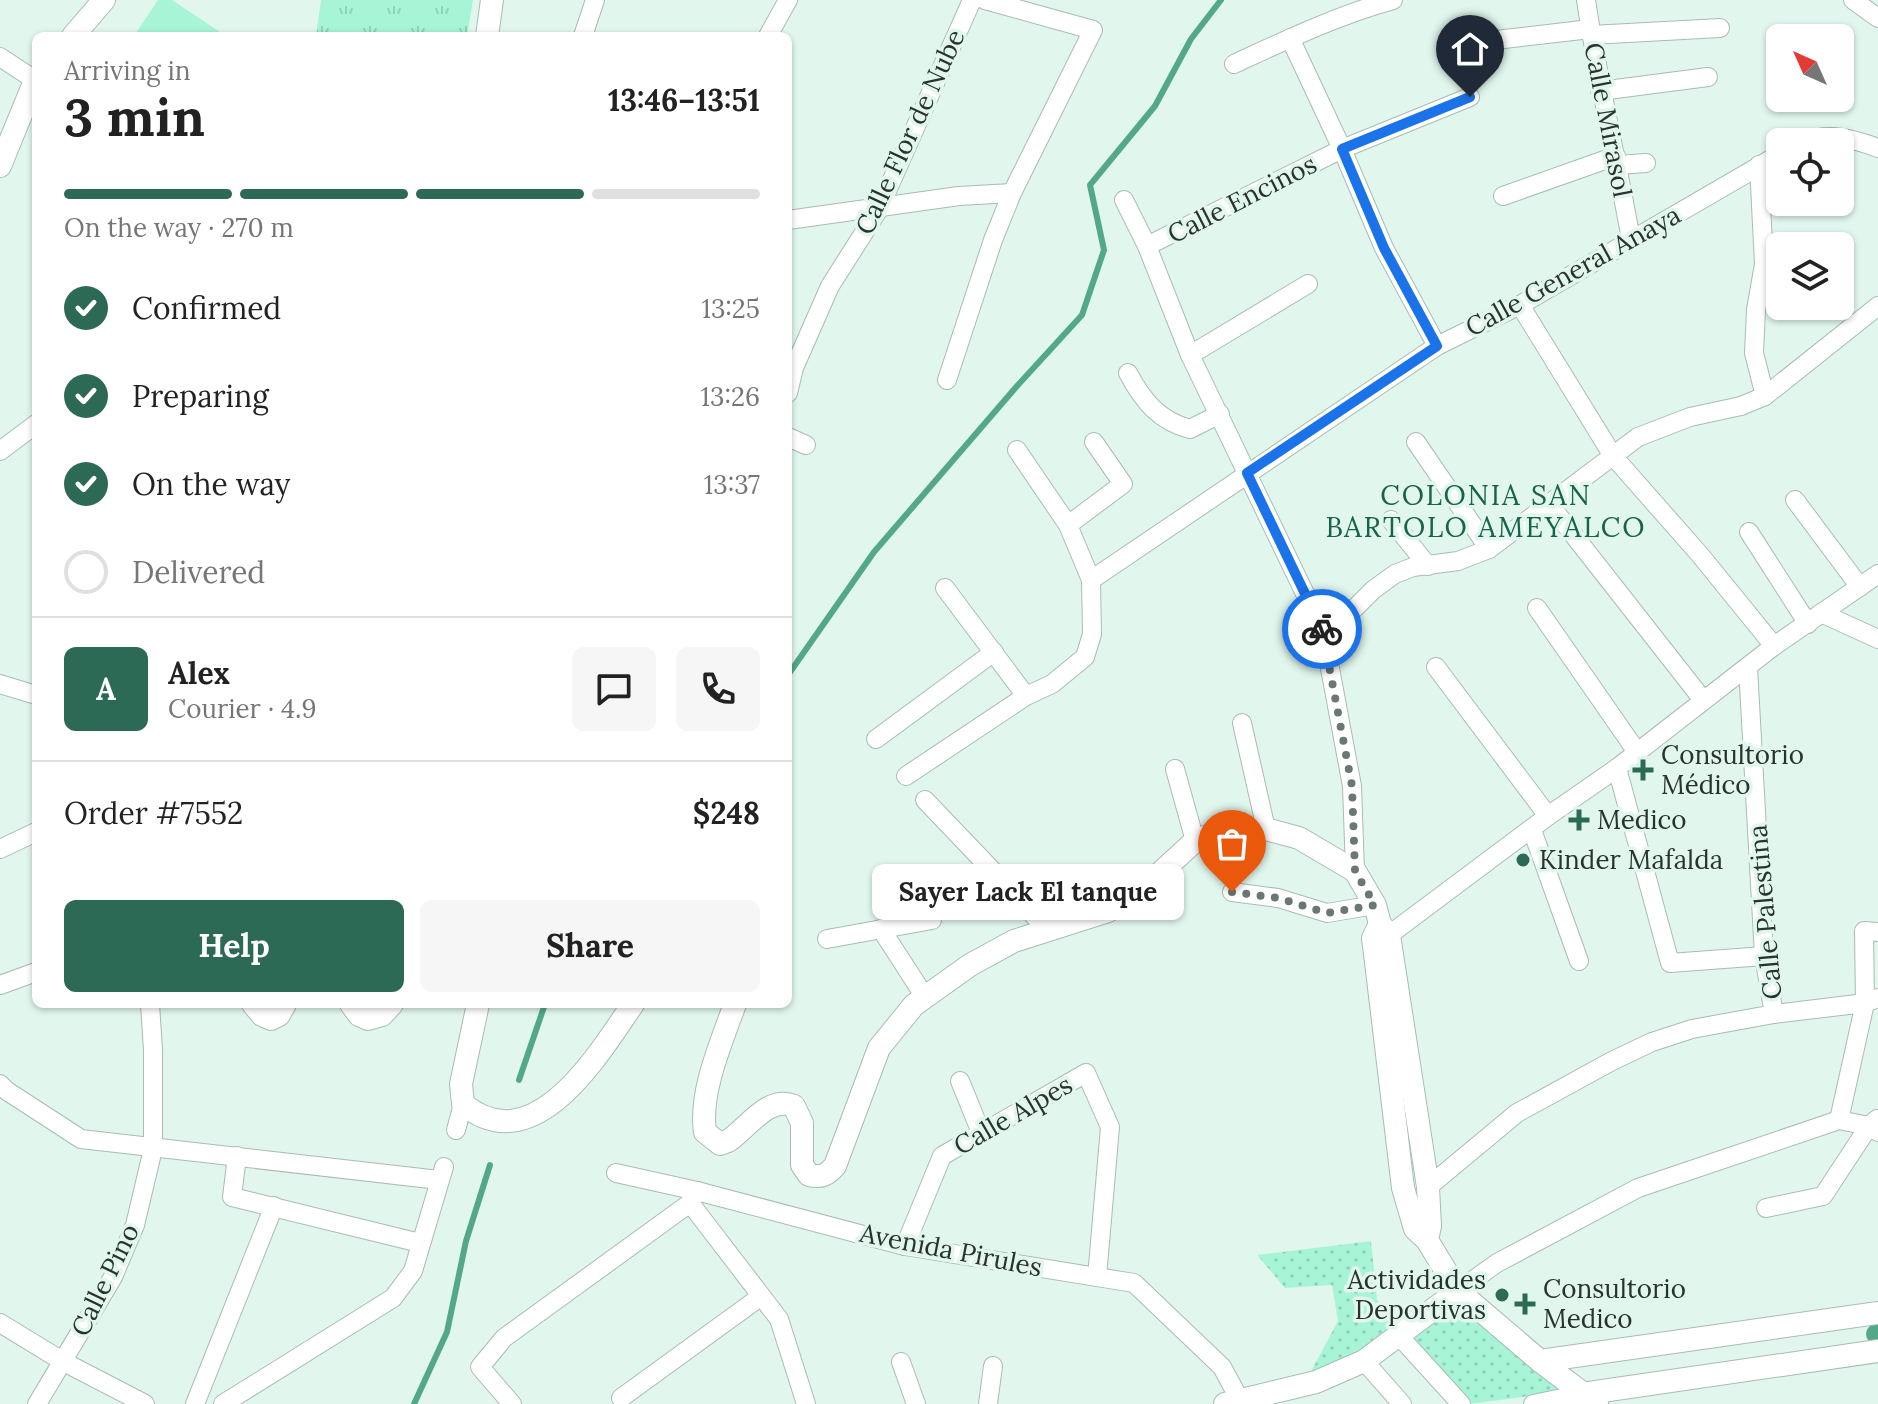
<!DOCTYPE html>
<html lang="en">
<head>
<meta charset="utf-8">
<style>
  :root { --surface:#fff; --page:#f6f6f6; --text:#222; --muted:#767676; --line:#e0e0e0; --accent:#2d6a55 }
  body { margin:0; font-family:Lora,serif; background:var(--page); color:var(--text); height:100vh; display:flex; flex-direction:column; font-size:30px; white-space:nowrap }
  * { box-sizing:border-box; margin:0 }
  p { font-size:26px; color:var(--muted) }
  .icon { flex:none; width:44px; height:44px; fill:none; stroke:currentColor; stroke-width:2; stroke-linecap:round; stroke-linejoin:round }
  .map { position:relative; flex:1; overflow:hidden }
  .details { position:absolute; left:32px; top:32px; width:760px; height:976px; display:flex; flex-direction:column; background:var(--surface); border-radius:12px; box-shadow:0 2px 6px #0004 }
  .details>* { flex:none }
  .needle { width:52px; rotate:315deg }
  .controls { position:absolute; left:1766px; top:24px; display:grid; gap:16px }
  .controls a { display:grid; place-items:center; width:88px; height:88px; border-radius:12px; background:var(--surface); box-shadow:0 2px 6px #0004; font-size:40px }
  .pin { position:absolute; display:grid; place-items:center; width:68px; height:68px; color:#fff; margin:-82px -34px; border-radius:50% 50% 50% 0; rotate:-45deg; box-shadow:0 0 8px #0007 }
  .pin .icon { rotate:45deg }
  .courier { position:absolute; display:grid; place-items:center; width:80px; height:80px; margin:-40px; border:6px solid #1a73e8; border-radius:50%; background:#fff; color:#222; box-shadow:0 2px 10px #0007 }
  .bubble { position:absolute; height:56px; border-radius:12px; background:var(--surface); box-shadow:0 2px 6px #0004; font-size:26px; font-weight:700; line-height:56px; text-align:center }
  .overview em { font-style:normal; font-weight:700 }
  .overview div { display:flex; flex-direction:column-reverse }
  .overview { display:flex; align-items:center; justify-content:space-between; height:136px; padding:0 32px }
  h1 { font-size:52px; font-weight:700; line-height:60px }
  .bar { display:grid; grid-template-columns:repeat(4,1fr); gap:12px 8px; align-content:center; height:96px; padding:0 32px }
  .bar i { height:10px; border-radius:6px; background:var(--line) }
  .bar .selected { background:var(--accent) }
  .bar p { grid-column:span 4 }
  .line { display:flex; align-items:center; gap:20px; padding:0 32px; border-top:2px solid var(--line) }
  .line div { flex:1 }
  .round { display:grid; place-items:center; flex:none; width:84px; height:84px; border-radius:12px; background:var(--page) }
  ol { padding:0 32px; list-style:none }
  li { display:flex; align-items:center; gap:24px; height:88px }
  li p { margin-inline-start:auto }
  li .icon { padding:8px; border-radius:50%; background:var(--accent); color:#fff; stroke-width:4 }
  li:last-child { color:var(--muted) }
  li i { width:44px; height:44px; border:4px solid var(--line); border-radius:50% }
  .action { display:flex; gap:16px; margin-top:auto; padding:16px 32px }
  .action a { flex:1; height:92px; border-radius:12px; background:var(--accent); color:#fff; font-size:32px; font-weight:700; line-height:92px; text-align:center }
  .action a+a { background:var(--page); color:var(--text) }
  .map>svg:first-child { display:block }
  .grass { fill:url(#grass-tufts) }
  .park { fill:url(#park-dots) }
  .garden { fill:#a7f5d6 }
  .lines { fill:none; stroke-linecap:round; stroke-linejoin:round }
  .stream { stroke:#54a88a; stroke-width:6 }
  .canal { stroke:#54a88a; stroke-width:20 }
  .minor-casing { stroke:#a8bcb3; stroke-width:20 }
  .tertiary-casing { stroke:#a8bcb3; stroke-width:24 }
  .minor { stroke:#fff; stroke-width:18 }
  .tertiary { stroke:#fff; stroke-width:22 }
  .done { stroke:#6a7772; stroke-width:8; stroke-dasharray:0 14.4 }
  .route { stroke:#1a73e8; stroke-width:10 }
  .poi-dot { fill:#2d6a55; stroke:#e1f7ed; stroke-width:3 }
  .labels { text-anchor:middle; stroke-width:7; stroke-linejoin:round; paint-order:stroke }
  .street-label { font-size:26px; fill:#2a322f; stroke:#e1f7ed }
  .poi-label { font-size:26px; fill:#2a322f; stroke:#e1f7ed; text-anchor:start }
  .neighbourhood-label { font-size:28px; letter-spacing:2px; fill:#19624b; stroke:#e1f7ed }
</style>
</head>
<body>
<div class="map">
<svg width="1878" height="1404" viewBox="0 0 1878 1404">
  <defs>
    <pattern id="grass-tufts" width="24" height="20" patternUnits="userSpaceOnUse" patternTransform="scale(2)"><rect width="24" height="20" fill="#a7f5d6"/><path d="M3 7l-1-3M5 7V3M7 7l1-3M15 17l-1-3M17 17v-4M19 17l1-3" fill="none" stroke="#90d2b8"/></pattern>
    <pattern id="park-dots" width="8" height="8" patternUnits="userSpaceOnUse" patternTransform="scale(2)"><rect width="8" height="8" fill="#a7f5d6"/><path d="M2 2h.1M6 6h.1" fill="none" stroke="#90d2b8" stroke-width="1.8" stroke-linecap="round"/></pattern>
  </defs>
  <rect width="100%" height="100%" fill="#e1f7ed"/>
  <path class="grass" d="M321,0H473L467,36H316Z"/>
  <g class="park">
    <path d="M1371,1241L1377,1300L1400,1325L1364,1353L1309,1375L1338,1321L1332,1285L1285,1288L1257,1255Z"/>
    <path d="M1459,1299L1567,1391L1470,1404L1409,1336Z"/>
  </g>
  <path class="garden" d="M158,0H172L226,36H134Z"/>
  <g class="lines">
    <g class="stream">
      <path d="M788,675L874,552L1017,386L1082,315L1104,250L1090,185L1155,106L1191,39L1221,0"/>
      <path d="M519,1080L545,1004"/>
      <path d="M414,1404L447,1332L466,1241L490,1165"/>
    </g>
    <path class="canal" d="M1876,1334H1878"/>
    <defs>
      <g id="minor">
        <path d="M1586,0C1598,81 1617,160 1631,240"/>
        <path d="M1853,0L1878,18"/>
        <path d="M1591,35L1720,28"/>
        <path d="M583,36L595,0"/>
        <path d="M768,36L788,0"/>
        <path d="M1290,38L1342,149L1384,248L1437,346"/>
        <path d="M1496,40L1590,29"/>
        <path d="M0,57L35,80"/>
        <path d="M1234,64C1286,40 1338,15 1393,0"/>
        <path d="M1600,91L1708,77"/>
        <path d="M1805,142C1829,132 1854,139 1878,148"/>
        <path d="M1618,165L1646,163"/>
        <path d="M1759,165L1764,264L1756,310L1754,353L1765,396"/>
        <path d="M1503,196L1616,156"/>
        <path d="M1124,200L1147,246L1190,355L1323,631L1352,786L1355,871"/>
        <path d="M788,220L959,196L1012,193"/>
        <path d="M1147,246L1342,149L1470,97"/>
        <path d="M1520,305L1613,456L1701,556L1774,646"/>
        <path d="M1190,355L1308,284"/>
        <path d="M1128,373C1143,401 1159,421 1190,429L1220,414"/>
        <path d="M947,380L993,240L1012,193L1093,30L985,0"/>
        <path d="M788,393L794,368L830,286L879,209L972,0"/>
        <path d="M788,437L806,445"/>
        <path d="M1416,442L1489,549"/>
        <path d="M0,451L36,424"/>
        <path d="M1795,500L1860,587"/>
        <path d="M1550,505L1703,700"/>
        <path d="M1391,520L1428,566"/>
        <path d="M1068,525L1123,484L1094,442"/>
        <path d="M1749,532L1808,624"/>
        <path d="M1091,580L1437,346L1520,305L1780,154"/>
        <path d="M945,588L1026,696"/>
        <path d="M1537,608L1637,752"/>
        <path d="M1821,613L1878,639"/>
        <path d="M1323,631L1345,618L1373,590L1395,574L1413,567L1458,561L1489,549L1638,437L1690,417L1741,406L1765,396L1878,306"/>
        <path d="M1436,667L1548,816"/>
        <path d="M1748,667L1764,956L1774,1014"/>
        <path d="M0,684L36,695"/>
        <path d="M1242,723L1266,829"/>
        <path d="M876,739L994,652"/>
        <path d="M1617,768L1670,963L1764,956"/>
        <path d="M1175,769L1195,841"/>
        <path d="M906,776L1026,696L1052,684L1085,657L1092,634L1091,580L1068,525L1017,450"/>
        <path d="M925,800L1012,891L1048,931"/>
        <path d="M1532,830L1579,961"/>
        <path d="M0,849L36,832"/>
        <path d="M1232,892L1278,898L1327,913L1375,905"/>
        <path d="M881,929L925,997"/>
        <path d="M1376,938L1389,935L1548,816L1617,768L1774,646L1878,574"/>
        <path d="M827,939L932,920"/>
        <path d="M0,985L36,972"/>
        <path d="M960,1081L982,1135"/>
        <path d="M0,1084L7,1091L81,1139L439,1180"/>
        <path d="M1839,1120L1865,1003L1864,931L1878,932"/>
        <path d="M456,1130L463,1104"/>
        <path d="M237,1156L232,1197L420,1243"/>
        <path d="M616,1173L697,1191L905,1246L1134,1283L1222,1367L1242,1404"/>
        <path d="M1428,1187L1517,1113L1612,1061L1652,1042L1692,1029L1774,1014L1865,1003L1878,998"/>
        <path d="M690,1203L779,1319L806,1404"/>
        <path d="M1766,1208L1823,1196L1869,1126L1877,1119"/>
        <path d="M905,1246L942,1156L1086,1073L1110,1127L1097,1277"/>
        <path d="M1458,1291L1497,1263L1638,1188L1839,1120L1869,1126L1878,1132"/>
        <path d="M0,1323L64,1362L145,1404"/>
        <path d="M1400,1337L1461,1404"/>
        <path d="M1364,1361L1402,1404"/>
        <path d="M901,1362L916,1404"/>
        <path d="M621,1398L760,1297"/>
        <path d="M37,1404L113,1277L135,1225L153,1149V1050L150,1004"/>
        <path d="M195,1404L274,1206"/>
        <path d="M223,1404L393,1298L413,1271L444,1167"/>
        <path d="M512,1404L480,1367L504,1338L690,1203L697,1191"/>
        <path d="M988,1404L993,1366"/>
        <path d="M1533,1404L1582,1394"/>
      </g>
      <g id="tertiary">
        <path d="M73,36L104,0"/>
        <path d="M487,36L492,0"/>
        <path d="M0,166L36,78"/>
        <path d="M1380,924L1373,938L1375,954L1403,1188L1415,1229L1427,1240L1458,1291L1540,1361L1597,1404"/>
        <path d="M253,1004L262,1015L271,1019L279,1015L285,1004"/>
        <path d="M351,1004L359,1015L368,1019L382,1015L392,1004"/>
        <path d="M478,1004L461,1084L463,1104C534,1163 598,1055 633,1004"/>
        <path d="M735,1004C722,1041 699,1092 705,1132L720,1144L728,1141C749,1127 768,1095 794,1106L802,1123V1165L809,1175C821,1178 827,1175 835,1166L879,1048L914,1005L970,965L1014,941L1108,911L1159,874L1195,841L1205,837L1266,829L1299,838L1355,871L1375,905L1380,924L1389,935L1428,1187L1430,1226L1427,1240"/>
        <path d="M1540,1361L1878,1313"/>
        <path d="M1582,1394L1878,1351"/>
        <path d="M1225,1404L1316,1382L1364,1361L1458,1291"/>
      </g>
    </defs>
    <use href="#minor" class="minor-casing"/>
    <use href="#tertiary" class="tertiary-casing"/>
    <use href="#minor" class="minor"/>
    <use href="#tertiary" class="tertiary"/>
  </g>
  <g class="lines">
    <path class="done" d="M1232,892L1278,898L1327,913L1375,905L1355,871L1352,786L1322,629"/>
    <path class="route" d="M1322,629L1247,473L1437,346L1384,248L1342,149L1470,97"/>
  </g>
  <g class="poi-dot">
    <path d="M1639 758h8v8h8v8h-8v8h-8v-8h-8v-8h8z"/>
    <path d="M1575 808h8v8h8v8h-8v8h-8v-8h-8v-8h8z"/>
    <circle cx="1523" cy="860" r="8"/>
    <circle cx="1502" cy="1295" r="8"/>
    <path d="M1521 1292h8v8h8v8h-8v8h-8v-8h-8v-8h8z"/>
  </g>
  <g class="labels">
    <g class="street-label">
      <text transform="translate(1608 120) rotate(79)" y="9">Calle Mirasol</text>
      <text transform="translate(910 132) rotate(-65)" y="9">Calle Flor de Nube</text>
      <text transform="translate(1242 199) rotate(-27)" y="9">Calle Encinos</text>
      <text transform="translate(1573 271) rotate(-29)" y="9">Calle General Anaya</text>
      <text transform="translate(1765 912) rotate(-95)" y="9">Calle Palestina</text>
      <text transform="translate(1013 1115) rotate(-30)" y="9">Calle Alpes</text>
      <text transform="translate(951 1250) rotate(11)" y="9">Avenida Pirules</text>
      <text transform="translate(105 1280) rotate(-64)" y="9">Calle Pino</text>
    </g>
    <g class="poi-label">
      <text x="1661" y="764">Consultorio<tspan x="1661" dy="30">Médico</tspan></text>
      <text x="1597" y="829">Medico</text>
      <text x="1539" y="869">Kinder Mafalda</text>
      <text x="1486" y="1289" text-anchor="end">Actividades<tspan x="1486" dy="30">Deportivas</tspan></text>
      <text x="1543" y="1298">Consultorio<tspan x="1543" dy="30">Medico</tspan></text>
    </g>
    <g class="neighbourhood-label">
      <text x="1486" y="505">COLONIA SAN<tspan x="1486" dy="32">BARTOLO AMEYALCO</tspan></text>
    </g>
  </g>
</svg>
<div class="controls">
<a><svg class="needle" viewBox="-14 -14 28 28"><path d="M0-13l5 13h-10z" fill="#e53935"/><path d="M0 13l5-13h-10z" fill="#767676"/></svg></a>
<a><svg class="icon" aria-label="locate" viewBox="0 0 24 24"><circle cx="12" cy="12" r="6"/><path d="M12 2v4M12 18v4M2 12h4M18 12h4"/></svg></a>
<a><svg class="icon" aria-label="layers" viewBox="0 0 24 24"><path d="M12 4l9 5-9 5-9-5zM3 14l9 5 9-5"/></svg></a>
</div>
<div class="pin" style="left:1232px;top:892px;background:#ea580c"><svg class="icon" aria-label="bag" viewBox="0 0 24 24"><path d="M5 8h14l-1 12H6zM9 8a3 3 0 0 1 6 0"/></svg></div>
<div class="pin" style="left:1470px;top:97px;background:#1f2937"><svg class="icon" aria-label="home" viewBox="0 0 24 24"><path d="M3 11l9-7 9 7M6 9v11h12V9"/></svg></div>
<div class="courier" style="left:1322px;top:629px"><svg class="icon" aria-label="bike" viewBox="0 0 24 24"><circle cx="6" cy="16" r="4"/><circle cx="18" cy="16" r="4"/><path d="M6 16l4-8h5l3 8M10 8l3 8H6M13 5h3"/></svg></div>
<div class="bubble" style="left:872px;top:864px;width:312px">Sayer Lack El tanque</div>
<section class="details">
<div class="overview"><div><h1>3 min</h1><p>Arriving in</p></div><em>13:46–13:51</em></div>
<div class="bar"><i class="selected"></i><i class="selected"></i><i class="selected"></i><i></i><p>On the way · 270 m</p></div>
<ol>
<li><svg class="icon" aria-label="check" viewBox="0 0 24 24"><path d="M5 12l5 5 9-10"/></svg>Confirmed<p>13:25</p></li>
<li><svg class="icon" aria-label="check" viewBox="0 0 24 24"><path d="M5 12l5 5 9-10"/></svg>Preparing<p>13:26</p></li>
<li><svg class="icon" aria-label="check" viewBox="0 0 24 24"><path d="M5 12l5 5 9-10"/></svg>On the way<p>13:37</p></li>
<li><i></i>Delivered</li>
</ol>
<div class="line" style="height:144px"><b class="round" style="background:var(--accent);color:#fff">A</b><div><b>Alex</b><p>Courier · 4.9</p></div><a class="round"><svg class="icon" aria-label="chat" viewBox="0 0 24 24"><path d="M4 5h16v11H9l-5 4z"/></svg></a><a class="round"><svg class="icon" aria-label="phone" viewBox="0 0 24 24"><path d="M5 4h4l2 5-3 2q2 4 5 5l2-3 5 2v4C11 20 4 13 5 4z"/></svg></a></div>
<div class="line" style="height:104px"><div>Order #7552</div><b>$248</b></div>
<div class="action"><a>Help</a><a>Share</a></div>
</section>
</div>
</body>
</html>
